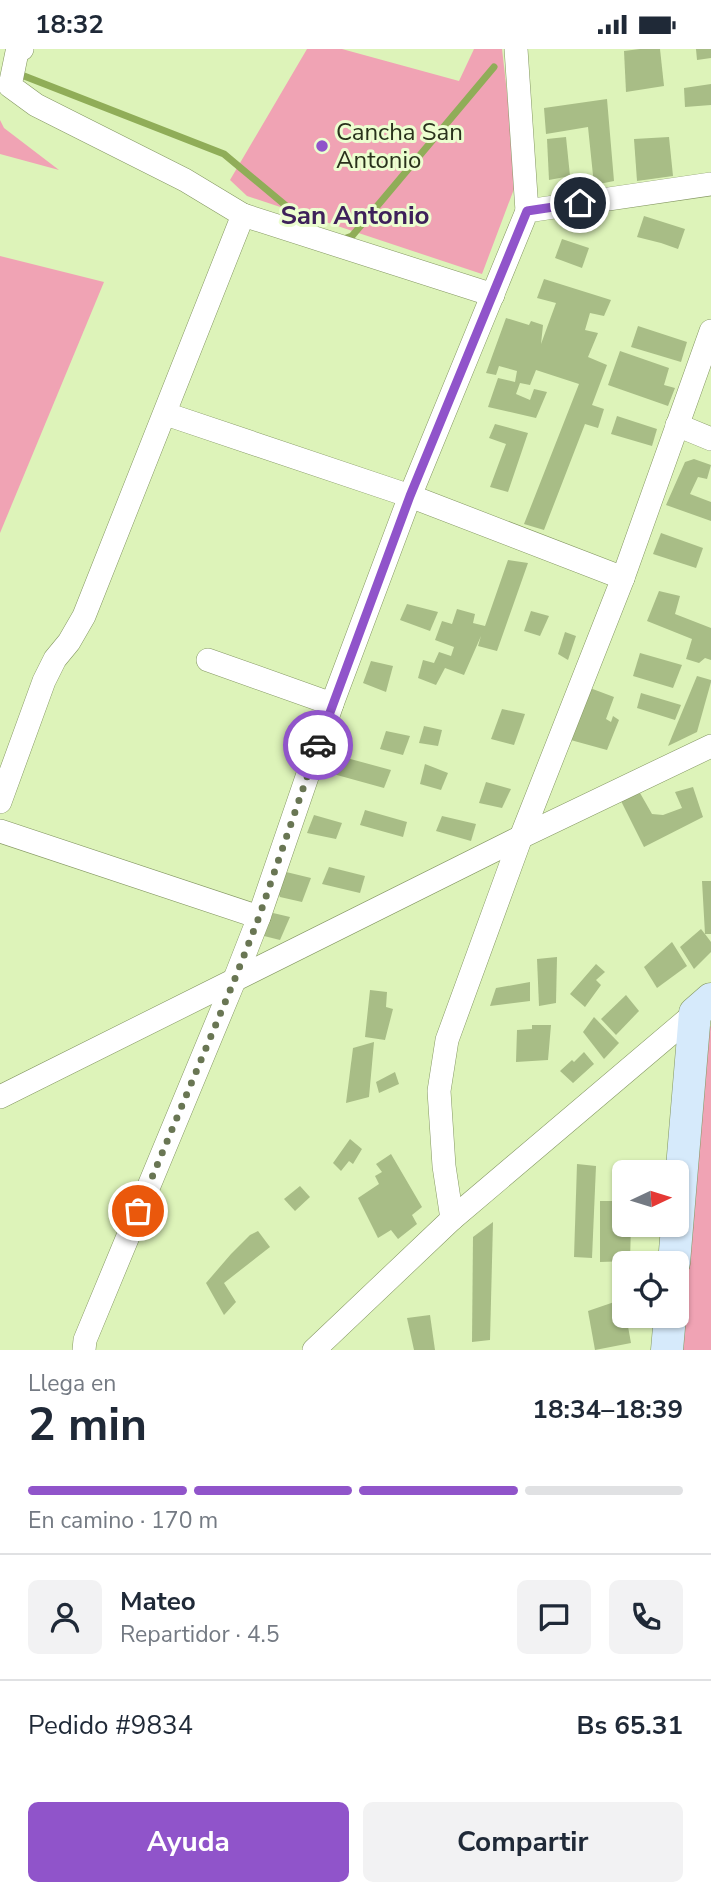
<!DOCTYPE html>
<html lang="es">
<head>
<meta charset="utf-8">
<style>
  :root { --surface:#fff; --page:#f2f2f3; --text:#1f2937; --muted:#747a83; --line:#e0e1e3; --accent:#9054ca }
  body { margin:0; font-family:"Nunito Sans",sans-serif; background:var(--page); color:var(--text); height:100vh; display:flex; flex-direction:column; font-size:26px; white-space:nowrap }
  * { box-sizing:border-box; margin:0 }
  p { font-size:23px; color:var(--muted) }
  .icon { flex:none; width:38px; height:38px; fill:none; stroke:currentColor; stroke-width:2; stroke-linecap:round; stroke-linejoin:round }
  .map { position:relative; height:1301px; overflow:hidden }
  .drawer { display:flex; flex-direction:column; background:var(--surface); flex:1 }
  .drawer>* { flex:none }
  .needle { width:46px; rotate:86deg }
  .tools { position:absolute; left:612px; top:1111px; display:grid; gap:14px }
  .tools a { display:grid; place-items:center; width:77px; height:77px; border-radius:10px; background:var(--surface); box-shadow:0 2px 5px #0004; font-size:35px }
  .pin { position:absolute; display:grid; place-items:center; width:60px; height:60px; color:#fff; margin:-30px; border:4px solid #fff; border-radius:50%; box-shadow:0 2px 7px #0007 }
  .courier { position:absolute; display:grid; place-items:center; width:70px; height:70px; margin:-35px; border:5px solid #9054ca; border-radius:50%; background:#fff; color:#222; box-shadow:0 2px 9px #0007 }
  .head em { font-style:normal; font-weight:700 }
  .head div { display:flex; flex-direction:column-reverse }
  .head { display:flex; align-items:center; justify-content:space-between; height:119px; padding:0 28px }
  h1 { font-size:46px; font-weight:700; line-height:52px }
  .bar { display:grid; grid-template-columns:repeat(4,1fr); gap:10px 7px; align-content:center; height:84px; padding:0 28px }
  .bar i { height:9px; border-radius:5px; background:var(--line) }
  .bar .selected { background:var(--accent) }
  .bar p { grid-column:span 4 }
  .line { display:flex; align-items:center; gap:18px; padding:0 28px; border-top:2px solid var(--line) }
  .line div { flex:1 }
  .round { display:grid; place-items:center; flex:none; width:74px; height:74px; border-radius:10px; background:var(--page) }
  .primary-button { display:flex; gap:14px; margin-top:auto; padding:14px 28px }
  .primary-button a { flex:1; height:80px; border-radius:10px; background:var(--accent); color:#fff; font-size:28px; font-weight:700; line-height:80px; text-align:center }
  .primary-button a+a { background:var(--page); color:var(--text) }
  .status { display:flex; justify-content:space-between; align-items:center; height:49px; padding:0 35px; background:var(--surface); direction:ltr }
  .status svg { height:19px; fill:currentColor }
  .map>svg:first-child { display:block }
  .green { fill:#f0a3b4 }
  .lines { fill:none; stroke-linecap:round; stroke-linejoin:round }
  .stream { stroke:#90ad58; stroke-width:7 }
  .building { fill:#a8bd86 }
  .minor-casing { stroke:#849762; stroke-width:24 }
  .secondary-casing { stroke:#849762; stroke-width:33 }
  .minor { stroke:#fff; stroke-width:23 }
  .secondary { stroke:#d6eafb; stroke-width:32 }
  .done { stroke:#697653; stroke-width:7; stroke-dasharray:0 12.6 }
  .route { stroke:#9054ca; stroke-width:9 }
  .poi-dot { fill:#9054ca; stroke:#ecfed0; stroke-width:2.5 }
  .labels { text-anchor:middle; stroke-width:6; stroke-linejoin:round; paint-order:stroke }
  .poi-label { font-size:24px; fill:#2a321c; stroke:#ecfed0; text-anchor:start }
  .neighbourhood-label { font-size:26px; font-weight:bold; fill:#3e215a; stroke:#ecfed0 }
</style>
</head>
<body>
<div class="status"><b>18:32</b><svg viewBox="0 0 49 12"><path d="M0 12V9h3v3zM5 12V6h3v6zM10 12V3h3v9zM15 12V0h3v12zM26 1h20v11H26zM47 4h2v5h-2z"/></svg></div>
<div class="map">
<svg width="711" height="1301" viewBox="0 0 711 1301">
  <rect width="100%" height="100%" fill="#ddf3b9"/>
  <g class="green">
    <path d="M307,0H342L459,32L474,0H502L517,132L482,225L247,147L230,131Z"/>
    <path d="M0,71L4,79L59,121L0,105Z"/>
    <path d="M0,207L104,233L0,484Z"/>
    <path d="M711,977V1301H683L706,981Z"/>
  </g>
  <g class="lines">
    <g class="stream">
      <path d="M19,25L224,105L315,181"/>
      <path d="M341,191L352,187L494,18"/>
    </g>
  </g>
  <g class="building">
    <path d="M640,0H660L664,37L626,43L624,2Z"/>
    <path d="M696,0H711V9L697,11Z"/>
    <path d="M711,35V56L685,58L684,39Z"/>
    <path d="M607,50L614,132L594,136L588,78L546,85L544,59Z"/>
    <path d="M566,88L570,127L549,131L547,90Z"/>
    <path d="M669,88L673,127L637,132L634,90Z"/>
    <path d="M644,167L685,180L678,200L661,194L637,188Z"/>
    <path d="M562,190L589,199L582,219L555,209Z"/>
    <path d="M544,230L611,251L604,267L590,264L585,281L598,284L588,308L607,316L592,356L604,360L598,379L585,375L544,481L524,475L579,335L536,321L530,336L520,334L516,345L530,351L534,340L547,343L536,369L488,358L498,329L515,333L517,322L499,317L496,326L486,324L506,269L529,276L531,272L543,276L541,295L556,254L537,249Z"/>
    <path d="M638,277L687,293L681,313L631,298Z"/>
    <path d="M620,302L669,319L664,336L675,339L668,357L608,336Z"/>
    <path d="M617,367L657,380L652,397L611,385Z"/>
    <path d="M495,375L528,384L508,443L490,438L506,395L489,389Z"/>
    <path d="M694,410L711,416L707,430L698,428L690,445L711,453V472L666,456L685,413Z"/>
    <path d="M661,484L703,499L696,519L653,505Z"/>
    <path d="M508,511L528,514L497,602L478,597L481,587L464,626L445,619L436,636L418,629L423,611L434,614L439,603L451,607L454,598L435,591L442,572L452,575L457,560L475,565L473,574L485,577Z"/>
    <path d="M659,542L680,547L675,565L711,579V611L705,609L699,614L686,610L692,590L647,572Z"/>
    <path d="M407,555L438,563L430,582L400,571Z"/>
    <path d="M531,562L549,567L540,587L524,582Z"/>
    <path d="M565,583L576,587L568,611L558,605Z"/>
    <path d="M640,604L682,616L673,639L633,627Z"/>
    <path d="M371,612L393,617L386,643L363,634Z"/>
    <path d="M697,627L711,631V633L697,683L668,697Z"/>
    <path d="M590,639L614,648L606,670L611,673L613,667L619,671L607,701L567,690Z"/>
    <path d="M641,644L681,656L675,671L637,659Z"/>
    <path d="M502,660L525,665L514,696L491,690Z"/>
    <path d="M424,677L442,681L438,697L419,694Z"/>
    <path d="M386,682L410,687L403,706L380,700Z"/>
    <path d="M332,705L391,721L384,739L326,723Z"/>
    <path d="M425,715L448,724L441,741L420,735Z"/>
    <path d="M486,733L511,740L502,759L479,754Z"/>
    <path d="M693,738L703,768L644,798L621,752L640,744L652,765L663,766L682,759L675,743Z"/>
    <path d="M365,761L407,773L403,788L360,776Z"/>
    <path d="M314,766L342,774L336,790L307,784Z"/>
    <path d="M442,767L476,775L471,792L436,782Z"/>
    <path d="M329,818L365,827L360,844L322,835Z"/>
    <path d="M282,822L311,829L302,853L280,848L276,839Z"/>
    <path d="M702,832H711V885H705L711,893V903L694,920L680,898L701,880L705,885Z"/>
    <path d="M273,864L290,868L280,891L264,887Z"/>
    <path d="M672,893L687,917L657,939L644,918Z"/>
    <path d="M557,908L556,954L539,957L537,910Z"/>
    <path d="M596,915L605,923L596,931L601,936L585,958L570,945Z"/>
    <path d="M530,933V952L490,957L496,939Z"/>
    <path d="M370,941L387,943L386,958L393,960L385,991L365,988Z"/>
    <path d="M626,946L639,962L616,986L601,970Z"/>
    <path d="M594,968L619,994L604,1010L583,983Z"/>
    <path d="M532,976H551L548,1011L516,1013L517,981L532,980Z"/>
    <path d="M374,993L369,1048L346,1054L353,999Z"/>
    <path d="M584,1003L594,1015L573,1034L560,1022L572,1011L574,1013Z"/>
    <path d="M395,1023L399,1035L379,1044L376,1033Z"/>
    <path d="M350,1090L362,1100L353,1115L349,1112L341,1122L333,1114Z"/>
    <path d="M391,1105L422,1158L412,1166L417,1175L398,1190L391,1181L378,1189L358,1149L379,1135L375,1127L382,1123L376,1115Z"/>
    <path d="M577,1115L596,1117L592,1209L574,1208Z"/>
    <path d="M300,1137L310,1148L295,1162L284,1150Z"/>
    <path d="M600,1152H625V1176H631L630,1212L600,1213Z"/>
    <path d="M493,1173L490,1291L472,1293L473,1188Z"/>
    <path d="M258,1182L270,1198L224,1234L236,1253L224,1266L206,1234L231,1205L250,1186Z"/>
    <path d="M623,1250L631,1294L595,1301L588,1262Z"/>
    <path d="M430,1266L435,1301H414L407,1269Z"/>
  </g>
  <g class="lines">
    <defs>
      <g id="minor">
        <path d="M22,0L17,3L10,37L36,56L185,131L243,166L493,246"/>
        <path d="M516,0L527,162"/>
        <path d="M166,365L410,447L623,529"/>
        <path d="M677,376L711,390"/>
        <path d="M208,611L332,655"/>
        <path d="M0,753L44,632L55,610L69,593L84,567L243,166"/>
        <path d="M0,782L259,868"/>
        <path d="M0,1048L521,788L711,697"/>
        <path d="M452,1170L444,1117L439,1042L447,991L521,788L623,529L711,282"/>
        <path d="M84,1301L85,1291L234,932L259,868L332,655L410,447L527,162L711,135"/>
        <path d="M314,1301L452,1170L695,964"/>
      </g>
      <g id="secondary">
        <path d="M674,1214L695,964L711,950"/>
        <path d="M667,1301L670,1267"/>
      </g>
    </defs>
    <use href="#minor" class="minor-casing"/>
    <use href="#secondary" class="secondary-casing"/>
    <use href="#minor" class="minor"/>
    <use href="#secondary" class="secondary"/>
  </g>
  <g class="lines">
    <path class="done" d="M138,1162L234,932L259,868L318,696"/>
    <path class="route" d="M318,696L410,447L527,162L580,154"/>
  </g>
  <circle class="poi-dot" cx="322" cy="97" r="7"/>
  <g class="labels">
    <g class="poi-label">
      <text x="336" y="91">Cancha San<tspan x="336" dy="28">Antonio</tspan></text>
    </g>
    <g class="neighbourhood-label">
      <text x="355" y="175">San Antonio</text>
    </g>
  </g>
</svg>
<div class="tools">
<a><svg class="needle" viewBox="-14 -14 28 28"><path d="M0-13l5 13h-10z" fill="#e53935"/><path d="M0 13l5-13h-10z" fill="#747a83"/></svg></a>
<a><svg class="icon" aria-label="locate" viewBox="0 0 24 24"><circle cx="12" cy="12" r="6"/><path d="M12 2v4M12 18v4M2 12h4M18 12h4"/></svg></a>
</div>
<div class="pin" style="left:138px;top:1162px;background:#ea580c"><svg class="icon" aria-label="bag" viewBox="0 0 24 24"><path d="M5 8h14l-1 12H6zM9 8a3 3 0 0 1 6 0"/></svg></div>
<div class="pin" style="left:580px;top:154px;background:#1f2937"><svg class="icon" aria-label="home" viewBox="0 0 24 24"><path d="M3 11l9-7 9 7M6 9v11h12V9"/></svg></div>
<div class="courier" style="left:318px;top:696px"><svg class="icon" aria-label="car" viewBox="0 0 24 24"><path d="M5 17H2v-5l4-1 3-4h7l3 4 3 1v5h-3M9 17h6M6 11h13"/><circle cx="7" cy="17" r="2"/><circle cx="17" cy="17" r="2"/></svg></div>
</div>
<section class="drawer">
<div class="head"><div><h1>2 min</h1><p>Llega en</p></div><em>18:34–18:39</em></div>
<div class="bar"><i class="selected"></i><i class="selected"></i><i class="selected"></i><i></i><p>En camino · 170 m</p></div>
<div class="line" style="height:126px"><a class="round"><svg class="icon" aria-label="person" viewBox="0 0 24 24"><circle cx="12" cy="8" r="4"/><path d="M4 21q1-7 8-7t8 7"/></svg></a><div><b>Mateo</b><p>Repartidor · 4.5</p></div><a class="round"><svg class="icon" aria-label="chat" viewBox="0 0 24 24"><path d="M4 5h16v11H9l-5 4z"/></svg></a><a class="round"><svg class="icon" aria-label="phone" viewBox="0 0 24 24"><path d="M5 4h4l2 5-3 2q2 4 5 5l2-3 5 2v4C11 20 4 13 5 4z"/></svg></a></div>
<div class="line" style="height:91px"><div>Pedido #9834</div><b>Bs 65.31</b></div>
<div class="primary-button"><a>Ayuda</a><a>Compartir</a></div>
</section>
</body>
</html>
